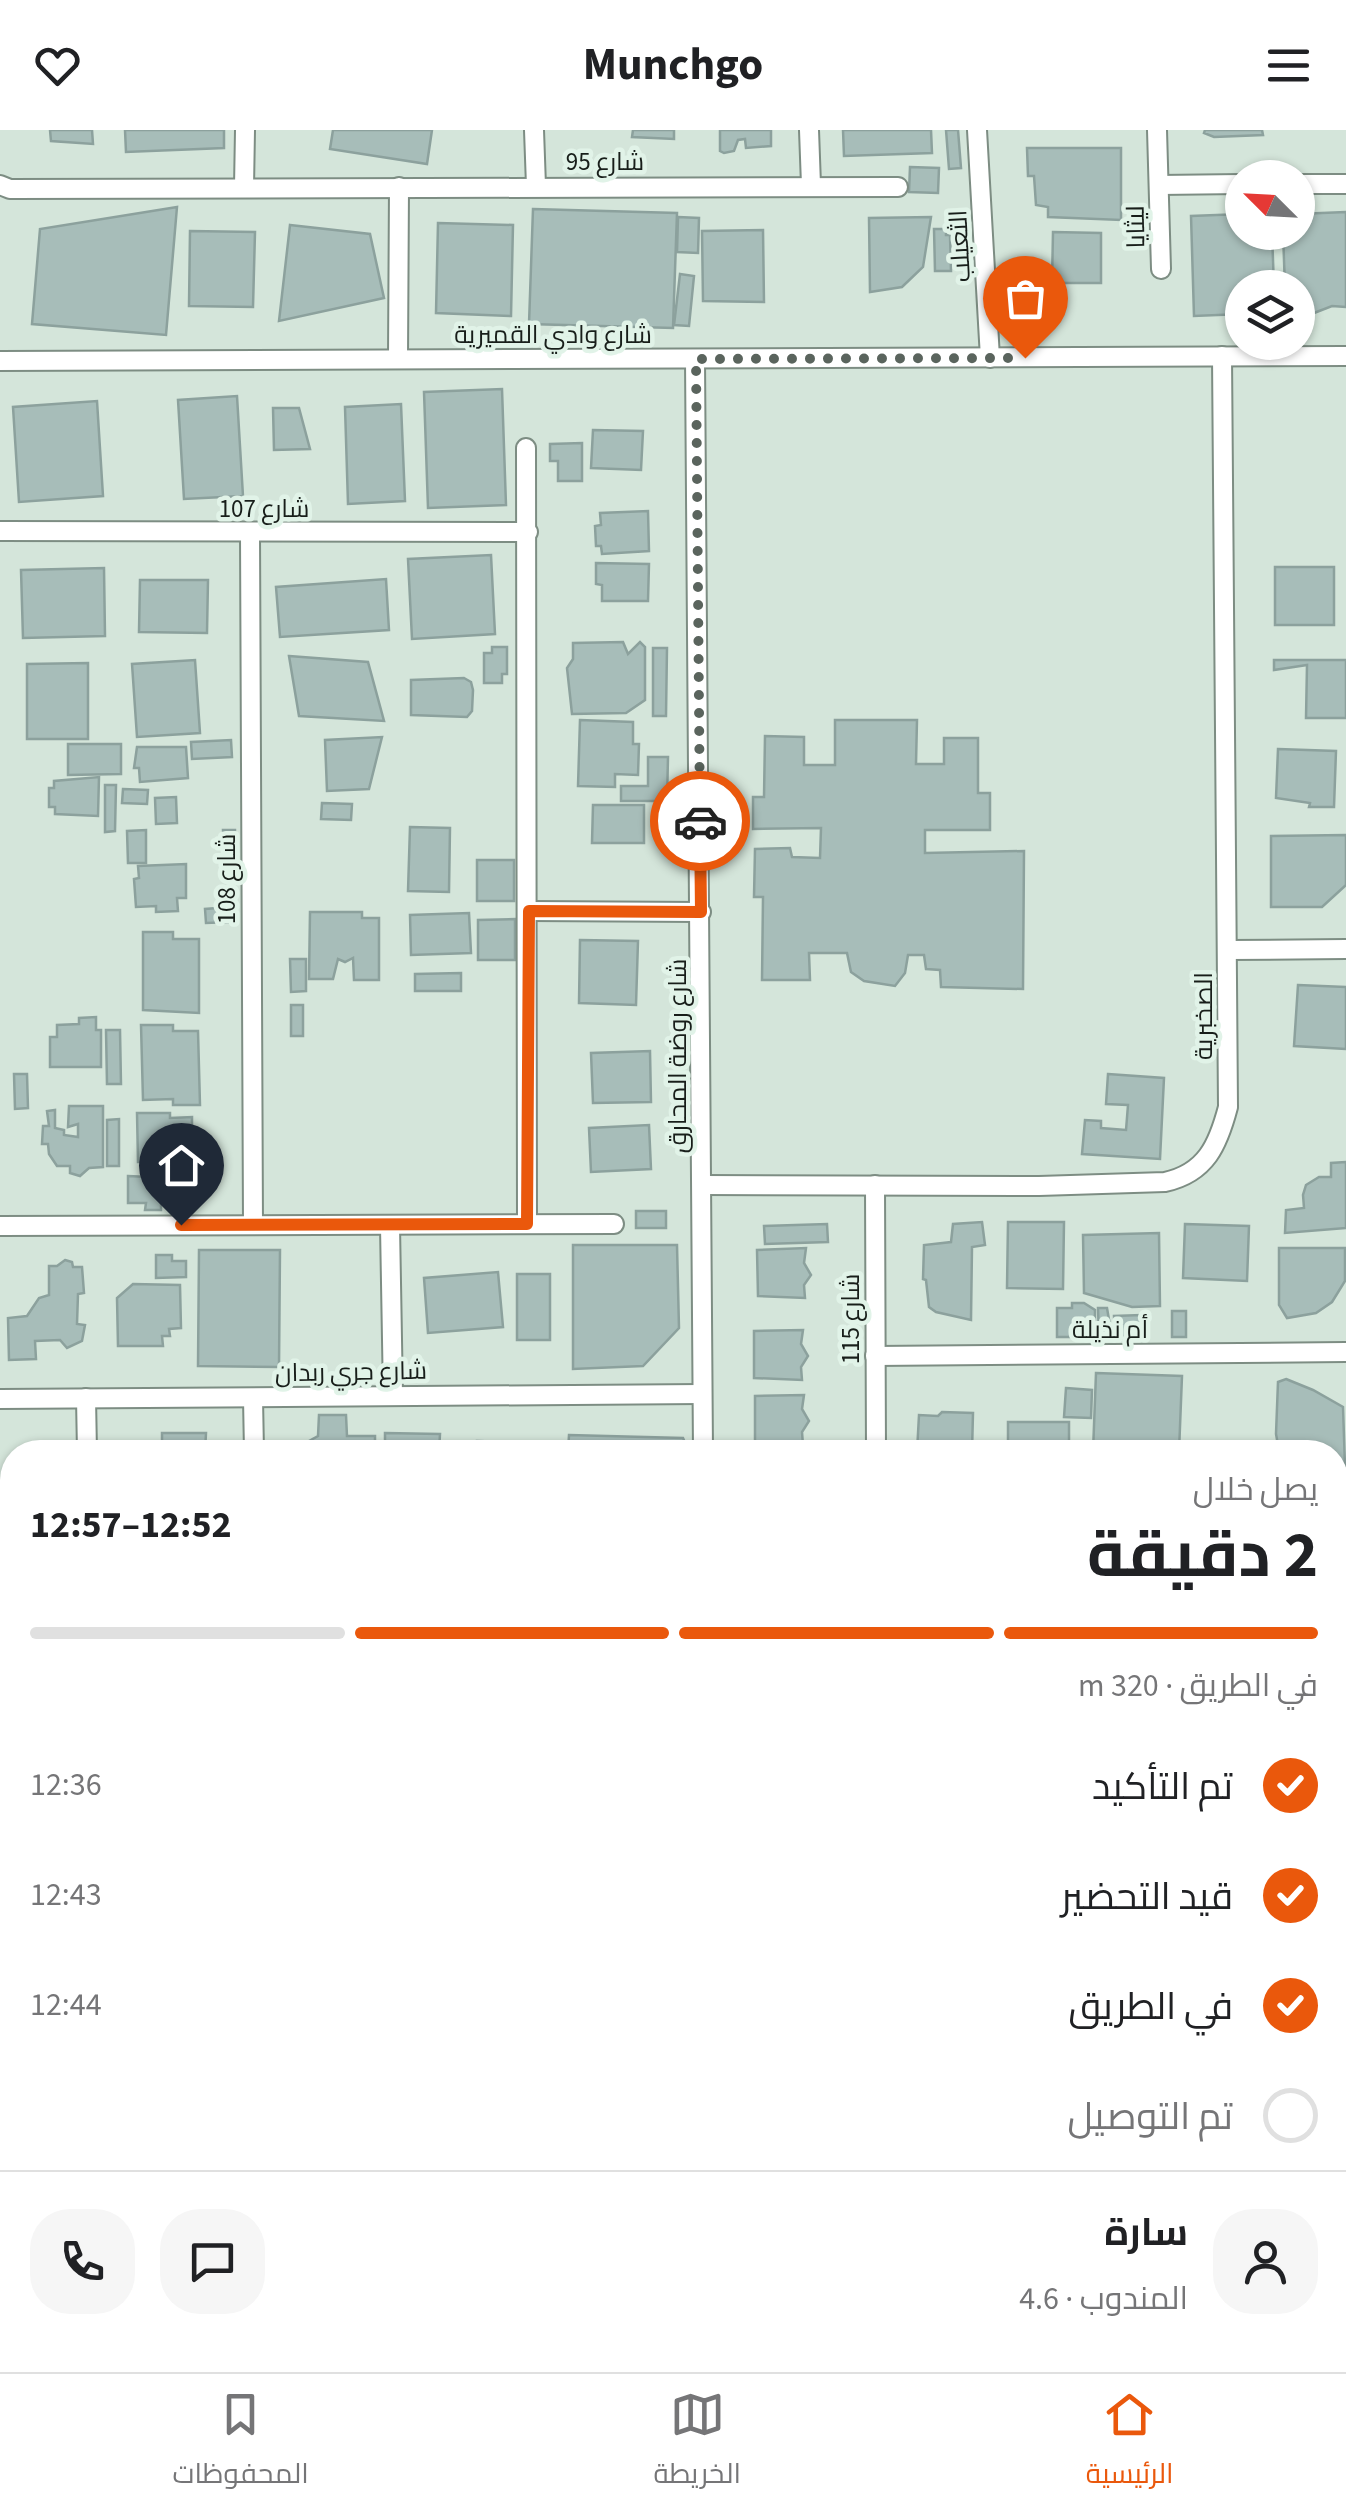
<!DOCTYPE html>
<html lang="ar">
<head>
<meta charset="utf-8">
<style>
  :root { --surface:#fff; --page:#f6f6f6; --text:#202124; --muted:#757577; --line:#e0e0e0; --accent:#ea580c }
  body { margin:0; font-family:"Source Sans 3",Cairo,sans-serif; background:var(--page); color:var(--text); direction:rtl; height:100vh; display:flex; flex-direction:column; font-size:38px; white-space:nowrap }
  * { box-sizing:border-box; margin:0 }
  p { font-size:32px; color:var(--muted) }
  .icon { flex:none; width:55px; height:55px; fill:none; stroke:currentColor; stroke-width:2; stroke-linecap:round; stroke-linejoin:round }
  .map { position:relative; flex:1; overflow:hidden; direction:ltr }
  .panel { position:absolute; left:0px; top:1310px; width:1348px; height:932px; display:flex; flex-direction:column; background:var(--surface); border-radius:40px 40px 0 0; box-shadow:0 2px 8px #0004; direction:rtl }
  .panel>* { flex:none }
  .needle { width:65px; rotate:294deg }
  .controls { position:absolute; left:1225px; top:30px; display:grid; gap:20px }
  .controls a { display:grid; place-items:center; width:90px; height:90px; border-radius:50%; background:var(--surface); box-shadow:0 2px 8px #0004; font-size:50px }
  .pin { position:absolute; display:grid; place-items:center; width:85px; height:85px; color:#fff; margin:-102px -42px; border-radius:50% 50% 50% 0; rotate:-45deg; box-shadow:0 0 10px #0007 }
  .pin .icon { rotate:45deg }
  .courier { position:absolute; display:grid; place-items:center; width:100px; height:100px; margin:-50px; border:8px solid #ea580c; border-radius:50%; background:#fff; color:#222; box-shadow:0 2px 12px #0007 }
  .headline em { font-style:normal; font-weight:700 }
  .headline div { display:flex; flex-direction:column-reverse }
  .headline { display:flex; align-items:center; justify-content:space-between; height:170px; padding:0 30px }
  h1 { font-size:65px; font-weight:700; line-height:75px }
  .bar { display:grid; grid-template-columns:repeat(4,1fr); gap:15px 10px; align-content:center; height:120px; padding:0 30px }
  .bar i { height:12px; border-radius:8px; background:var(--line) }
  .bar .selected { background:var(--accent) }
  .bar p { grid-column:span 4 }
  .line { display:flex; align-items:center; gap:25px; padding:0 30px; border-top:2px solid var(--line) }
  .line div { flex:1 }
  .round { display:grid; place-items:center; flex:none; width:105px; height:105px; border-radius:40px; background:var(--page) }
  ol { padding:0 30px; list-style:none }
  li { display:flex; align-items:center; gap:30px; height:110px }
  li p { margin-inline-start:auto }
  li .icon { padding:10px; border-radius:50%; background:var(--accent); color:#fff; stroke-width:4 }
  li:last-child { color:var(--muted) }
  li i { width:55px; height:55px; border:5px solid var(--line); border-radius:50% }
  header { display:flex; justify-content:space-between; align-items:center; height:130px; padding:0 30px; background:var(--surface); font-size:45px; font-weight:700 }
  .tabs { display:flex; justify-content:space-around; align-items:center; height:140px; border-top:2px solid var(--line); background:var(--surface); font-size:28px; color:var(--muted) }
  .tabs a { display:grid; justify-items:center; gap:5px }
  .tabs .selected { color:var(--accent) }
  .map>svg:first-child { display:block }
  .building { fill:#a7bdb9; stroke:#8ca19d; stroke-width:2.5 }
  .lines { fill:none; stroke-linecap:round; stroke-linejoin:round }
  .service-casing { stroke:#7d8d83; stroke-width:14 }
  .minor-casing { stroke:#7d8d83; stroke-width:22 }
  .service { stroke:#fff; stroke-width:9 }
  .minor { stroke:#fff; stroke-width:18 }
  .done { stroke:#5a645d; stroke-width:10; stroke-dasharray:0 18 }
  .route { stroke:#ea580c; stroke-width:12 }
  .labels { text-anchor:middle; stroke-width:9; stroke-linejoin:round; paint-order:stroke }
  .street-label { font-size:25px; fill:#181e1a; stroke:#e1f3e8 }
</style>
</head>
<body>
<header><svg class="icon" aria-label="menu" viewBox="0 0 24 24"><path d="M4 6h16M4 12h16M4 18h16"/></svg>Munchgo<svg class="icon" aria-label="heart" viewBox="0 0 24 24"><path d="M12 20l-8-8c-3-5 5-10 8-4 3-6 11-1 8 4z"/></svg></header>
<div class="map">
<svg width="1346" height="2242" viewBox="0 0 1346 2242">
  <rect width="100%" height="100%" fill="#d4e5da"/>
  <g class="building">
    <path d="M50,0H92L93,14L51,11Z"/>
    <path d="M125,0H224V18L126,22Z"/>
    <path d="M333,0H432L427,34L330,19Z"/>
    <path d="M633,0H674V9L632,7Z"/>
    <path d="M720,0H771V16L746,18L745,9L738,10L734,21L724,23L720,21Z"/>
    <path d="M843,0H931L932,23L844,26Z"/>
    <path d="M946,0H958L961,38L949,39Z"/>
    <path d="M1205,0H1262L1263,5L1214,7L1204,3Z"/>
    <path d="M1027,18H1121V90L1048,87V77L1036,75L1034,46H1028Z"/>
    <path d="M910,37L939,38L938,63L909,62Z"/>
    <path d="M177,77L166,205L32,194L40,99Z"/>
    <path d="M533,79L677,83L673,198L529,194Z"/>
    <path d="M1346,82V177L1332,176L1314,183L1307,179L1304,162L1298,164V158H1285L1283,102H1298V84Z"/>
    <path d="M1242,84V102H1272L1274,158H1242V184L1194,186L1191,86Z"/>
    <path d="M678,87L699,88L698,123L677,122Z"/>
    <path d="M931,87L923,137L902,157L870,162L869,88Z"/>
    <path d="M438,93L513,95L511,186L436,183Z"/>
    <path d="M290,95L370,104L384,168L279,191Z"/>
    <path d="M934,99H946V105H950L951,141H935Z"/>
    <path d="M763,100L764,172L703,171L702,101Z"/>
    <path d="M190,101L255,102L253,177L189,176Z"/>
    <path d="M1053,102L1101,103V153H1052Z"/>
    <path d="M680,144L694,146L689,196L674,195Z"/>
    <path d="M502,259L506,375L428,378L424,262Z"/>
    <path d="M237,266L243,366L184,369L178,270Z"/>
    <path d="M97,271L103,366L19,372L13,277Z"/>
    <path d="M401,274L405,371L348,374L345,277Z"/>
    <path d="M273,278H299L310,319L274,320Z"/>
    <path d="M593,300L643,301L641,340L591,338Z"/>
    <path d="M582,313V351H558V331H550V314Z"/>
    <path d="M648,381L649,421L602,424L601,416H596L595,396L601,395L600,383Z"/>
    <path d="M491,425L495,504L412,509L408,429Z"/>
    <path d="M596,433L649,434L648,471H602V455L596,454Z"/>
    <rect x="1275" y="437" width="59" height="58"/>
    <path d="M104,438L105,506L23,508L21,440Z"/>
    <path d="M386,449L389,500L280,507L276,457Z"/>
    <path d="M140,450H208L207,503L139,502Z"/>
    <path d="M623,512L628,524L640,512L645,517V570L626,583L572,584L567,538L573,529V513Z"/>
    <path d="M492,517H507V544H502V553H484V523H492Z"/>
    <path d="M653,518H667L666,586H653Z"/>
    <path d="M289,526L368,532L384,591L299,586Z"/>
    <path d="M195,530L200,603L137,607L132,534Z"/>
    <path d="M1274,530H1346V588H1306L1307,535L1274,540Z"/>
    <path d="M88,533V609H27V534Z"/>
    <path d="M464,548L471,552L473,560L472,581L467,587L411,585V550Z"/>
    <path d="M580,590L633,592V614H639L638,645L615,644V657L578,656Z"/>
    <path d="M835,590H917L916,634H944V608H978V663H990V700H925V723L1024,721L1023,859L941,857L940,840L926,839L924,825H908L905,843L895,856L864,851L851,842L847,823H809L810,850H762L763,767H754L755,719L790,718L792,727L820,728L821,698L753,699V667H764L765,606L804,607V635H835Z"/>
    <path d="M382,607L369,659L327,661L325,610Z"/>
    <path d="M231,610L232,627L192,629L191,612Z"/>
    <path d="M68,614H121V644L68,645Z"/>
    <path d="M137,617H186L188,648L140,652L139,638H134Z"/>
    <path d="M1278,619L1336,621L1334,677H1309L1310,673L1276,668Z"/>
    <path d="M648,627H668L667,671H621V656H648Z"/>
    <path d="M99,647L98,686L55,684V677H49V658H54V651Z"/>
    <path d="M105,655H116L115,701L105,702Z"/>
    <path d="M123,659L148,660L147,674L122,673Z"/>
    <path d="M176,667L177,693L156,694L155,668Z"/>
    <path d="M322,673L352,674L351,690L321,689Z"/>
    <path d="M593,675H644V713H592Z"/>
    <path d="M410,697L450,698L449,762L408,761Z"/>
    <path d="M146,700V733H128L127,701Z"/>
    <path d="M223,700H235L236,735H224Z"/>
    <path d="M1346,705V755L1322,777H1271V706Z"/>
    <rect x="477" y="730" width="37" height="41"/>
    <path d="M186,734V768H177L178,781L156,782V776L136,777L134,749L139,748L138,736Z"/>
    <path d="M230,777L231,792L206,793L205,779Z"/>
    <path d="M310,782H362V788H379V850H354L353,828L345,832L338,829L333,849H309Z"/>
    <path d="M469,783L471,823L411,825L410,785Z"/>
    <path d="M515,789V830H478V790Z"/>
    <path d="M143,802H173V809H199V883L143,880Z"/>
    <path d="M580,810L638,811L636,875L579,873Z"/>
    <path d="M290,829H306V861L291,862Z"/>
    <path d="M461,843V861H415V844Z"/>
    <path d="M1298,855L1346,857V919L1294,916Z"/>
    <rect x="291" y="875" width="12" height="31"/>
    <path d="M96,887V900H101V937H50V907H57V895L79,894V888Z"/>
    <path d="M141,895H173V901H198L200,975H173V969L143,970Z"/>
    <path d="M106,900H120L121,954H107Z"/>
    <path d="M650,921L651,972L593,973L591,923Z"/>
    <path d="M14,944H27L28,978L15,979Z"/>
    <path d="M1108,944L1164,948L1160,1029L1082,1024L1085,990L1101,991V998L1126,1000L1128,975L1106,974Z"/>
    <path d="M69,976H103V1037L89,1038L80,1046L70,1043V1036H57L49,1024L48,1014H42L43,996H49L47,981L55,980V998L64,1000V1005L78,1007V994L68,997Z"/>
    <path d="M137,983H170V988L192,987V1002H182V1019L190,1018V1031L138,1032Z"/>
    <path d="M119,989V1036H107V990Z"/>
    <path d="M649,995L651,1039L591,1042L589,998Z"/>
    <path d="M1346,1032V1098L1285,1103L1286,1080L1304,1078L1303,1065L1306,1055L1319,1047H1331V1033Z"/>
    <path d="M128,1046L148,1047V1052H172V1070H161V1080H145L146,1073H128Z"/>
    <rect x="636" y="1081" width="30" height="17"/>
    <path d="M982,1092L985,1115L972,1117L971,1190L936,1182L929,1177L926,1150L923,1149L924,1115L951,1112L953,1094Z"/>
    <path d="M1008,1092H1064L1063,1159L1007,1158Z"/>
    <path d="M827,1094L828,1112L765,1114L764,1096Z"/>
    <path d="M1185,1094L1249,1096L1247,1151L1183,1148Z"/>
    <path d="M1159,1103L1160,1176L1132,1177L1084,1163L1083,1105Z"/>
    <path d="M573,1115H677L679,1198L643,1236L573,1239Z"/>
    <path d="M806,1118L804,1133L811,1145L804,1155L805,1168L758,1166L757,1120Z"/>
    <path d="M1279,1118H1345V1151L1332,1172L1316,1183L1287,1188L1279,1175Z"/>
    <path d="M199,1120H280L279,1237L198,1236Z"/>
    <path d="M156,1125H172V1131H186V1147L156,1148Z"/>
    <path d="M65,1130L72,1132L73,1137H82L84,1163L78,1164L77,1194L85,1195L82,1211L67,1218L60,1210L35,1211L36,1229L9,1230L8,1188L27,1186L39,1168L49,1165V1136H57Z"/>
    <path d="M498,1142L503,1197L428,1203L424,1148Z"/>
    <rect x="517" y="1144" width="33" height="66"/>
    <path d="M133,1154L180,1155L181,1198L169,1199L170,1206H162L163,1216H118L117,1168Z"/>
    <path d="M1072,1173H1084L1095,1180V1207H1057V1178H1072Z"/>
    <path d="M1098,1178H1107L1112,1207L1099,1208Z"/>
    <rect x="1172" y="1181" width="14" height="26"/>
    <path d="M1141,1185V1208L1115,1209L1114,1186Z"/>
    <path d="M803,1200L801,1214L808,1226L801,1237L802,1250L754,1248V1201Z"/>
    <path d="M1096,1243L1182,1246L1179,1322H1093Z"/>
    <path d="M1286,1249L1313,1260L1343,1277L1345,1336L1335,1337V1322L1279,1321L1276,1304L1278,1252Z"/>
    <path d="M1066,1258L1092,1260L1091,1288L1064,1287Z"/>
    <path d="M804,1265L802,1279L809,1291L802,1302L803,1315L755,1313V1266Z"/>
    <path d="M942,1282L973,1283L972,1322H917L919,1285L938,1286Z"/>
    <path d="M319,1285H346L347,1306H375V1322H289L318,1306Z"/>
    <rect x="1008" y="1292" width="61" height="30"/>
    <path d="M162,1303H206L205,1322H162Z"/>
    <path d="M385,1303L440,1304L439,1322H385Z"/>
    <path d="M569,1305L683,1308L689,1322H568Z"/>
    <path d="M477,1311L538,1313L537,1322H477Z"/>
    <path d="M1335,1565L1346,1574L1342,1596L1346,1602V1617H1335Z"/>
    <rect x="1335" y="1914" width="11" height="68"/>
    <path d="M153,2230H193V2242H154Z"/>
    <path d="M243,2230H280V2242H244Z"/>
    <rect x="538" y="2230" width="22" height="12"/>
    <path d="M884,2230H918L919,2239L885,2240Z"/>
  </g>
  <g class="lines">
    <defs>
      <g id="service">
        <path d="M0,1694H12"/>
        <path d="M0,1747H12"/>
        <path d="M0,1997L12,1995"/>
        <path d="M725,2242V2230"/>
      </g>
      <g id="minor">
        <path d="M534,0L536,56"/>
        <path d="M809,0L811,55"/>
        <path d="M977,0L990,228"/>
        <path d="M1157,0L1161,139"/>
        <path d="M1298,54H1346"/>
        <path d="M0,55L10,59L898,57"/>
        <path d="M1159,55L1242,54"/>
        <path d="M244,57L245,0"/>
        <path d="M398,228L399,57"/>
        <path d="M695,229L703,1322"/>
        <path d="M0,231L1346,226"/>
        <path d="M526,318L527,1093"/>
        <path d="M0,401L528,402"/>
        <path d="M250,404L253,1094"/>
        <path d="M529,781L701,782"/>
        <path d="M1228,820L1346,819"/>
        <path d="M702,1055L1039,1056L1165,1052C1206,1043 1218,1015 1228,977L1222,226"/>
        <path d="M875,1055L876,1322"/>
        <path d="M0,1096L614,1094"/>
        <path d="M390,1096L393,1266"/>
        <path d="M875,1226L1346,1222"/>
        <path d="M86,1268L87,1322"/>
        <path d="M253,1268L254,1322"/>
        <path d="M0,1269L702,1264"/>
        <path d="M1335,1497H1346"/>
        <path d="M1335,1773H1346"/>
        <path d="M1335,2096H1346"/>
        <path d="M0,2109H12"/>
        <path d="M1335,2135H1346"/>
        <path d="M0,2139H12"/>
        <path d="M1117,2230V2242"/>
      </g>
    </defs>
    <use href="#service" class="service-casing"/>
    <use href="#minor" class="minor-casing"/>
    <use href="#service" class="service"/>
    <use href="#minor" class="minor"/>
  </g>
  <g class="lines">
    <path class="done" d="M700,691L696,229L1025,228"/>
    <path class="route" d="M181,1095L527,1094L529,781L701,782L700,691"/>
  </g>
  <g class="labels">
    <g class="street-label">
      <text x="605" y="40">شارع 95</text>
      <text transform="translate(1135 97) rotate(-91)" y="9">ليثايا</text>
      <text transform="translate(959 116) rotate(-93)" y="9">الثعيلب</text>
      <text x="553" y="213">شارع وادي القميرية</text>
      <text x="264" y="387">شارع 107</text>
      <text transform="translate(226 749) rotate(-90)" y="9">شارع 108</text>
      <text transform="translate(1203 886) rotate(-90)" y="9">الصخبرية</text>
      <text transform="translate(677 926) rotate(-90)" y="9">شارع روضة المحارق</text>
      <text transform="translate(850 1189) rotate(-90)" y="9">شارع 115</text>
      <text x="1110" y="1208">أم نذيلة</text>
      <text transform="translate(351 1241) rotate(-1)" y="9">شارع جري ربدان</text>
    </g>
  </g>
</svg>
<div class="controls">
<a><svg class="needle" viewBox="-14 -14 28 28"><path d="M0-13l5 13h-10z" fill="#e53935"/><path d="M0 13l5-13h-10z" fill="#757577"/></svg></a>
<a><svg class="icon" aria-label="layers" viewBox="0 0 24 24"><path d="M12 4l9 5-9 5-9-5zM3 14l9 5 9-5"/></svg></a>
</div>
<div class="pin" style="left:1025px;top:228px;background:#ea580c"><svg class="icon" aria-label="bag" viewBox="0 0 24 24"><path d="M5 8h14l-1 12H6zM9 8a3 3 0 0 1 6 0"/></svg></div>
<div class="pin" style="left:181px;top:1095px;background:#1f2937"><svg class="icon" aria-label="home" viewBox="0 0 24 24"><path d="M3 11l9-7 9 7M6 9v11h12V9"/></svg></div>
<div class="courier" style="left:700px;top:691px"><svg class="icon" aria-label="car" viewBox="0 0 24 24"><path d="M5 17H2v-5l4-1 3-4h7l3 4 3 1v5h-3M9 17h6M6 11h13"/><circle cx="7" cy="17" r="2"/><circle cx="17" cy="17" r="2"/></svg></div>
<section class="panel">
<div class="headline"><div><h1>2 دقيقة</h1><p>يصل خلال</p></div><em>12:52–12:57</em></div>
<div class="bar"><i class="selected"></i><i class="selected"></i><i class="selected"></i><i></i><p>في الطريق · 320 m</p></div>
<ol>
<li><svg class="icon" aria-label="check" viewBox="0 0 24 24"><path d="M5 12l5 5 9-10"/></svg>تم التأكيد<p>12:36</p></li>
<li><svg class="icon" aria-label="check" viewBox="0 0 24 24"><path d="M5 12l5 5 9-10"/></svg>قيد التحضير<p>12:43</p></li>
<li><svg class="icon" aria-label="check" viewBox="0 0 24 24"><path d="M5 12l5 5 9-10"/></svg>في الطريق<p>12:44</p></li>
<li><i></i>تم التوصيل</li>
</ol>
<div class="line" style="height:180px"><a class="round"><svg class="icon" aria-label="person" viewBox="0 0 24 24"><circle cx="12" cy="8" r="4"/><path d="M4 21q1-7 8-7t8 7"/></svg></a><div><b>سارة</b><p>المندوب · 4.6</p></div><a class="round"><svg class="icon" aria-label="chat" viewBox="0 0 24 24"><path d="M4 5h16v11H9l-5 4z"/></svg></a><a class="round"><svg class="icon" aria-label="phone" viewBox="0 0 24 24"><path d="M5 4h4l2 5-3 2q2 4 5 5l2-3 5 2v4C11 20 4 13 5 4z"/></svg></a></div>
</section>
</div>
<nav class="tabs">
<a class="selected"><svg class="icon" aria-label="home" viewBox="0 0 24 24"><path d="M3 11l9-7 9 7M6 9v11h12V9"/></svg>الرئيسية</a>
<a><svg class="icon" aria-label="map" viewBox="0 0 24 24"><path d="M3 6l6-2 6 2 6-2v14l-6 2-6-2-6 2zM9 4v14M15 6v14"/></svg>الخريطة</a>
<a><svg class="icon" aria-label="saved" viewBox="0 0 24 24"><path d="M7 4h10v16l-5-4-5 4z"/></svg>المحفوظات</a>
</nav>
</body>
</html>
